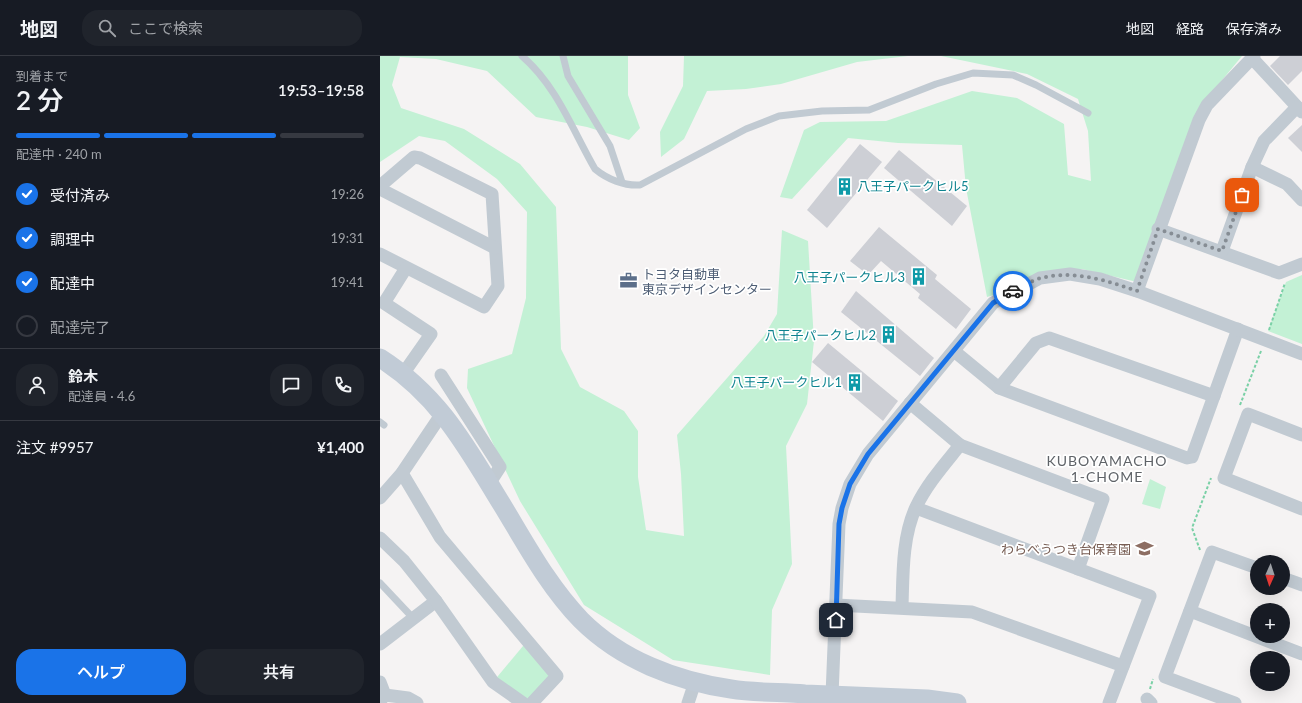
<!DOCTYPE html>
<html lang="ja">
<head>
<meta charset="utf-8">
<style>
  :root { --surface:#171b24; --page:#20242c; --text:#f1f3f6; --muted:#9ea1a6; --line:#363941; --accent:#1a73e8 }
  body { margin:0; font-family:Lato,"Noto Sans JP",sans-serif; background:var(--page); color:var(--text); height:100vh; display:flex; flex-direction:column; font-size:15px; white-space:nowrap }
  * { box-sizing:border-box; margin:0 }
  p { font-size:13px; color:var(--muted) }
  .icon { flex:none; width:22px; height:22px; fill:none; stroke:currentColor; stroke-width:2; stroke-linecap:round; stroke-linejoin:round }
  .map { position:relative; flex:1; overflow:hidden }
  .sheet { display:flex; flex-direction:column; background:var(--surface); width:380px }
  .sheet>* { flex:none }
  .needle { width:26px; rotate:183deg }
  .buttons { position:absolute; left:870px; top:499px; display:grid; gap:8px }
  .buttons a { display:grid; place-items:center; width:40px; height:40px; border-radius:50%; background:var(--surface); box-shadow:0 4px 16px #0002; font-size:20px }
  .pin { position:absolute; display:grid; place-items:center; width:34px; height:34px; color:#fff; margin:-17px; border-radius:8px; box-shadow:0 2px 6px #0006 }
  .courier { position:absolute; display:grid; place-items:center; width:40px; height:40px; margin:-20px; border:3px solid #1a73e8; border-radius:50%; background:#fff; color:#222; box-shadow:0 1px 5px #0007 }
  .overview em { font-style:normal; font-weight:600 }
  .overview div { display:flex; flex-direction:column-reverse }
  .overview { display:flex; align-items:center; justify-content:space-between; height:68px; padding:0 16px }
  h1 { font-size:26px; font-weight:600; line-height:30px }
  .bar { display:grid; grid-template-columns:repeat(4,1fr); gap:6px 4px; align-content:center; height:48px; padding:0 16px }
  .bar i { height:5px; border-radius:3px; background:var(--line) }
  .bar .on { background:var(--accent) }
  .bar p { grid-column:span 4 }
  .line { display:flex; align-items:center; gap:10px; padding:0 16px; border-top:1px solid var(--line) }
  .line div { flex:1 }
  .round { display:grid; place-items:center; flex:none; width:42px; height:42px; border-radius:16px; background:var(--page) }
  ol { padding:0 16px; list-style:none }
  li { display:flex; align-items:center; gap:12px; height:44px }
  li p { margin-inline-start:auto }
  li .icon { padding:4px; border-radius:50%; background:var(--accent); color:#fff; stroke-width:4 }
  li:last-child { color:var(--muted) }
  li i { width:22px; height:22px; border:2px solid var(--line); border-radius:50% }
  .button { display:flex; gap:8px; margin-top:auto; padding:8px 16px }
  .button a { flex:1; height:46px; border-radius:16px; background:var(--accent); color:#fff; font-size:16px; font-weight:600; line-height:46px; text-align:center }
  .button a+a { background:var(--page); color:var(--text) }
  header { display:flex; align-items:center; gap:24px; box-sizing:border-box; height:56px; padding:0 20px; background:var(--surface); border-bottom:1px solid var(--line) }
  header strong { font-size:19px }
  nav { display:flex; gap:22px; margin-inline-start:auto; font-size:14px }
  .search { width:280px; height:36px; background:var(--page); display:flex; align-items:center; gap:10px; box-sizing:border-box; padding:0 14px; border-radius:16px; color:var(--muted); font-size:15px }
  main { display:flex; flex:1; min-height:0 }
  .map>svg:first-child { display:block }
  .green { fill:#c3f1d5 }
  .building { fill:#cdcfd5 }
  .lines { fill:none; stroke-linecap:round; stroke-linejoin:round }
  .path { stroke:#7ad0a6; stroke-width:2; stroke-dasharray:3 2; stroke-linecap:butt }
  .lane { stroke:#c1cad2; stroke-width:7 }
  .street { stroke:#c1cad2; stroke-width:13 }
  .secondary { stroke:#c1cbd6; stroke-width:19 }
  .done { stroke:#868d94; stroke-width:4; stroke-dasharray:0 7.2 }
  .route { stroke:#1a73e8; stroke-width:5 }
  .labels { text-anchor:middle; stroke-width:3.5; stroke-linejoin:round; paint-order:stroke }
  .culture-label { font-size:13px; fill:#0d838f; stroke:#fff; text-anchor:end }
  .service-label { font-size:13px; fill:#4e5e75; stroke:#fff; text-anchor:start }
  .education-label { font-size:13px; fill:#785e54; stroke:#fff; text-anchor:end }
  .neighbourhood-label { font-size:14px; letter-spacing:1px; fill:#5f6368; stroke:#fff }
</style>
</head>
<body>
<header>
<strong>地図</strong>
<div class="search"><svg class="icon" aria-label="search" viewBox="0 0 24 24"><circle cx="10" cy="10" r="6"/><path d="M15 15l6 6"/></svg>ここで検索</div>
<nav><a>地図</a><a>経路</a><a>保存済み</a></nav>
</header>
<main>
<section class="sheet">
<div class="overview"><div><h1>2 分</h1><p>到着まで</p></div><em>19:53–19:58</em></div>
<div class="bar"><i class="on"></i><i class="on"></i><i class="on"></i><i></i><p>配達中 · 240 m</p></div>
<ol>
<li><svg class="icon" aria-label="check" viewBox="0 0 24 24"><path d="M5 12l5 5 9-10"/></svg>受付済み<p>19:26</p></li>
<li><svg class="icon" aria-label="check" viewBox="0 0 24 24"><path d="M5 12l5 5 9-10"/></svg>調理中<p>19:31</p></li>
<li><svg class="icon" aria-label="check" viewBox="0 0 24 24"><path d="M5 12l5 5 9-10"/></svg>配達中<p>19:41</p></li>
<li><i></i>配達完了</li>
</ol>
<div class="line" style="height:72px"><a class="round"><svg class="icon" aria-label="person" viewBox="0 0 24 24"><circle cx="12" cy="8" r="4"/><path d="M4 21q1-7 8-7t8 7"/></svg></a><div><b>鈴木</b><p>配達員 · 4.6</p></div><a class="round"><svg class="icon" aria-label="chat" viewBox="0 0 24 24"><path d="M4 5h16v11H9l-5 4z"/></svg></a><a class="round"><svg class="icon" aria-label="phone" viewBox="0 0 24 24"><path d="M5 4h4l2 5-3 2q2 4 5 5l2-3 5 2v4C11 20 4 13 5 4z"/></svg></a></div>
<div class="line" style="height:52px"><div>注文 #9957</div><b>¥1,400</b></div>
<div class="button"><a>ヘルプ</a><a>共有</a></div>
</section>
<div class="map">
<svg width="922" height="647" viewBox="0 0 922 647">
  <rect width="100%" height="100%" fill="#f5f3f3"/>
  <g class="green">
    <path d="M0,0H248V39L260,72L249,84L207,71L156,61L107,15L56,3L20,1L12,29L21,52L84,73L140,108L176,151L181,293L200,331L244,355L258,375V421L266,474L304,480L301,418L297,379L384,280L397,258L402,174L428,185L434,285L427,348L406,390L412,508L392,554L390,619L293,604L204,549L140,445L87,332L88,313L132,298L146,242L147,156L117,123L65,85L39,80L0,106Z"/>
    <path d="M304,0H528L477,6L401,28L366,33L327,35L304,83L281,101L280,76L303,30Z"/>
    <path d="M561,0H862L819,52L757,226L702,213L607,241L586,132L582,89L518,87L468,82L412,143L400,141L424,74L440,66L506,65L592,35L637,42L684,68L688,119L711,125L708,75L698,43L647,18Z"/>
    <path d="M922,219V288L888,275L906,226Z"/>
    <path d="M770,423L786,431L780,453L762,448Z"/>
    <path d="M148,584L177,620L152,647L113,626Z"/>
  </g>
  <g class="building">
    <path d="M900,0H922V15L908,29L890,10Z"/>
    <path d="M922,69V96L908,82Z"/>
    <path d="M480,88L502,106L447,172L427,154Z"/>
    <path d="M519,94L587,150L572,170L504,112Z"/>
    <path d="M499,171L557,219L555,223L591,253L576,273L538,242L540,238L501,205L488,219L470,205Z"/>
    <path d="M476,235L554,302L540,320L461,256Z"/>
    <path d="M448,287L518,345L503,365L432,306Z"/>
  </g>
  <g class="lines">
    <g class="path">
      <path d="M889,274L905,227"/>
      <path d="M860,349L881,295"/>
      <path d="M820,494L812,472L831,422"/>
      <path d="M770,633L773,623"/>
    </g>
    <g class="lane">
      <path d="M142,0C177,30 193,75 215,113C227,123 244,130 260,129L366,73L399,60L442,55L489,54L556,28L593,17L633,19L656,29L708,57"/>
      <path d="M183,0L188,20L230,90L242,126"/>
      <path d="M0,366L4,369"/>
      <path d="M0,527L33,562"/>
    </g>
    <g class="street">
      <path d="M872,2L922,56"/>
      <path d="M872,111L907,128L922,144"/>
      <path d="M0,130L34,101L40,102L112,138L118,230L104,251L0,198"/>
      <path d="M0,133L115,192"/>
      <path d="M778,173L899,217L922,208"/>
      <path d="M842,195L872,111L884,85L917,51"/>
      <path d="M757,235L819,64L827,49L874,0"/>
      <path d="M574,295L619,332L807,402L812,401L858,273"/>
      <path d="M23,318L51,278L4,247L26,212"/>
      <path d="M61,319L120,411L109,428"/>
      <path d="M619,332L656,287L669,282L834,340"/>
      <path d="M530,347L580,389L723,443L698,513"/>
      <path d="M922,379L868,358L844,422L922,453"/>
      <path d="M22,417L60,481L177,620L152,647"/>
      <path d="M0,442L22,417L63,356"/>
      <path d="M536,452L770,540L729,647"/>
      <path d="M0,482L24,505L56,545L0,588"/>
      <path d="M903,522L922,529"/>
      <path d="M56,545L113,626L143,647"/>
      <path d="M456,549L592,556L743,610"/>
      <path d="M522,551C523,519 522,481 536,451C547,428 564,409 580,389"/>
      <path d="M810,555L922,598"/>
      <path d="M0,626L5,639L0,645"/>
      <path d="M5,639L28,642L37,647"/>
      <path d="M452,639L459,468L462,452L470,428L488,398L613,247L660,222L690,218L720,223L757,235L922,298"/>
      <path d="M767,643L771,647"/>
      <path d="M308,647L315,626"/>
      <path d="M855,647L785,621L832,496L877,512"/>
    </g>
    <path class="secondary" d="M0,302C61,341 87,392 124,452C147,490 169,531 201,564C241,604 296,625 351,633C375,637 401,636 425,638C466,640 507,641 547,643L577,647"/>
  </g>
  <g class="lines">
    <path class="done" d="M633,235C642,231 652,224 661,222C695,214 725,224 757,235L778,173L842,195L862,139"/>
    <path class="route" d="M456,564L459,468L462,452L470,428L488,398L613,247L633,235"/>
  </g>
  <defs>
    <symbol id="building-bare" viewBox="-9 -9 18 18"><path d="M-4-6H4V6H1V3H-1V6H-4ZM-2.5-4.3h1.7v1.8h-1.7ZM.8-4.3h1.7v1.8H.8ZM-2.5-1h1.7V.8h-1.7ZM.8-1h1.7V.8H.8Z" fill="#0f9aa8" stroke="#fff" stroke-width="2.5" paint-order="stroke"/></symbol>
    <symbol id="office-bare" viewBox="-9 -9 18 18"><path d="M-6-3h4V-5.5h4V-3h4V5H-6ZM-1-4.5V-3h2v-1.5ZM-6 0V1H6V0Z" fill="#5c6f8a" stroke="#fff" stroke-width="2.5" paint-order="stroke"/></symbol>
    <symbol id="school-bare" viewBox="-9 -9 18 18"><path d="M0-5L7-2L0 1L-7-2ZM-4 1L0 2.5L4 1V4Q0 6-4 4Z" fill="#8d6e63" stroke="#fff" stroke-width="2.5" paint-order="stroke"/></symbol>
  </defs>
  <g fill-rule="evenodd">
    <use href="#building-bare" x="452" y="118" width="25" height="25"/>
    <use href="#building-bare" x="526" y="208" width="25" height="25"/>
    <use href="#office-bare" x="236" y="212" width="25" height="25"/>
    <use href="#building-bare" x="496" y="266" width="25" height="25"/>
    <use href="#building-bare" x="462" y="314" width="25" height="25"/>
    <use href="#school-bare" x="752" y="480" width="25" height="25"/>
  </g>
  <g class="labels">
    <g class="culture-label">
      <text x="477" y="135" text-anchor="start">八王子パークヒル5</text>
      <text x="525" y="226">八王子パークヒル3</text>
      <text x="496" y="284">八王子パークヒル2</text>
      <text x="462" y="331">八王子パークヒル1</text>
    </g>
    <g class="service-label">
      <text x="262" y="223">トヨタ自動車<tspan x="262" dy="15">東京デザインセンター</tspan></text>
    </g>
    <g class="education-label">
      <text x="751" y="498">わらべうつき台保育園</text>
    </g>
    <g class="neighbourhood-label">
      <text x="727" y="410">KUBOYAMACHO<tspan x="727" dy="16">1-CHOME</tspan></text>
    </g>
  </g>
</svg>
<div class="buttons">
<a><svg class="needle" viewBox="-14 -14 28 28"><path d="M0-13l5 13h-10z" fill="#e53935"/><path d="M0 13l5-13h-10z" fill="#9ea1a6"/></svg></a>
<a>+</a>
<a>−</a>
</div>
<div class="pin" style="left:862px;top:139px;background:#ea580c"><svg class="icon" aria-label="bag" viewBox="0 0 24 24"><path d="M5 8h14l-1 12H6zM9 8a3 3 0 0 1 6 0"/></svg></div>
<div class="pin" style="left:456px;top:564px;background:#1f2937"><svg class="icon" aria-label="home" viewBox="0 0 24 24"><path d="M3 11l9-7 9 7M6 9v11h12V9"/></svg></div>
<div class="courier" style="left:633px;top:235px"><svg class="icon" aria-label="car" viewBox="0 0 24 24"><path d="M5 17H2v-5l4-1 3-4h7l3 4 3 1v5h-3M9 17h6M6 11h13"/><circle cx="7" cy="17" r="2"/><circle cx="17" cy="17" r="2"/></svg></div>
</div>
</main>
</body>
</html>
